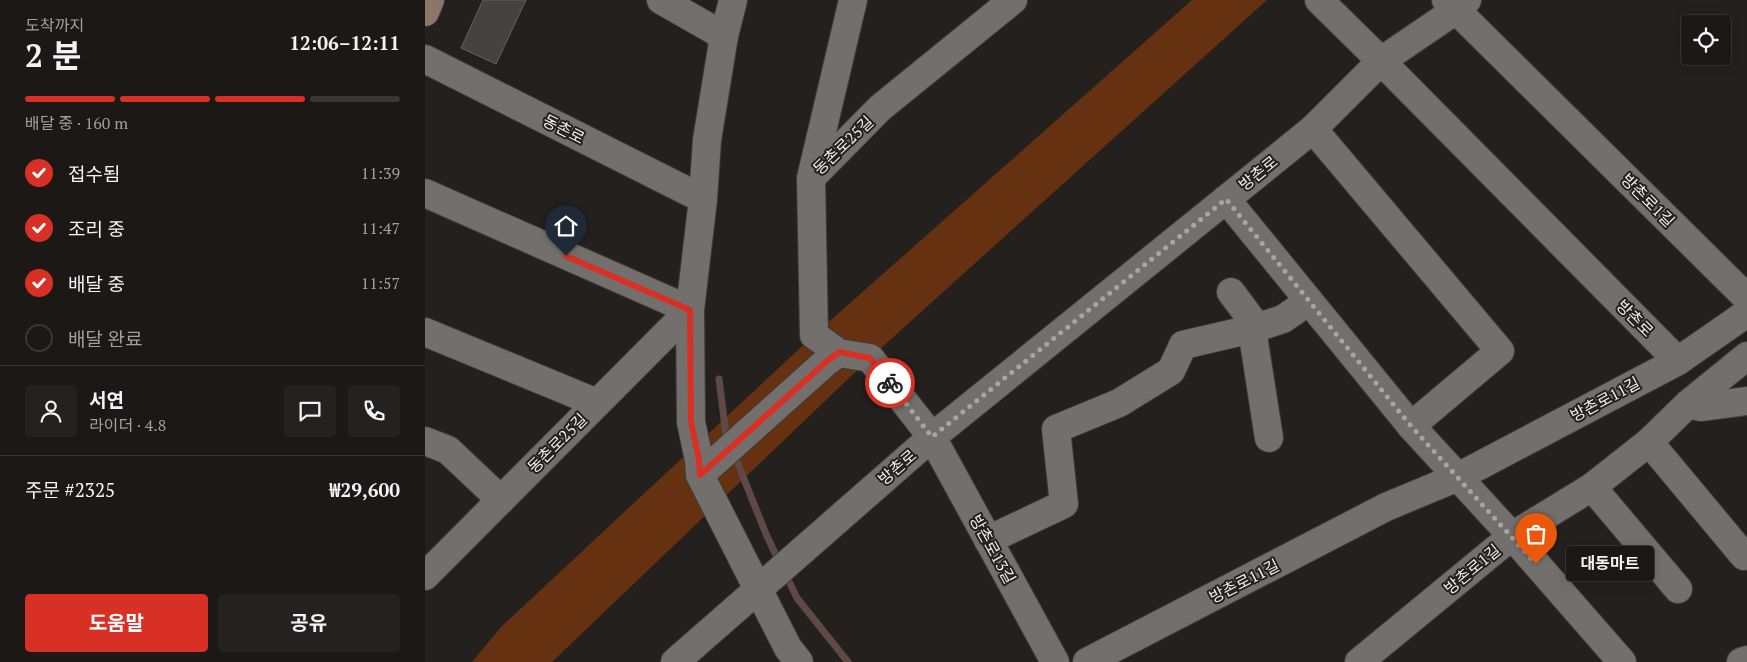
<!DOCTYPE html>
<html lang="ko">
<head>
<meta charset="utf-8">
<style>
  :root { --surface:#1b1816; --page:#24211f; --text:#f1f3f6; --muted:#a0a0a1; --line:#393735; --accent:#d93025 }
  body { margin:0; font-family:"PT Serif","Noto Sans KR",serif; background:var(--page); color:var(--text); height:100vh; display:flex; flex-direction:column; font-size:19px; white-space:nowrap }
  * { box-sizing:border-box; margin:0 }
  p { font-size:16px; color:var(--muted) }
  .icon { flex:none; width:28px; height:28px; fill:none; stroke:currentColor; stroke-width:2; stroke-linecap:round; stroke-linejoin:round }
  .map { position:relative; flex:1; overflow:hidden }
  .side { display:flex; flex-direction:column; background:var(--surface); width:425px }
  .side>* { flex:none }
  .buttons { position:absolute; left:1256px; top:15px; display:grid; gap:10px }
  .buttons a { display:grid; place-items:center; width:50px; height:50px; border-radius:5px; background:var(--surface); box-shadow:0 2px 12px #0003,0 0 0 1px var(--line); font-size:25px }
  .pin { position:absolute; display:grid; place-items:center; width:42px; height:42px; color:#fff; margin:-51px -21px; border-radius:50% 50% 50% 0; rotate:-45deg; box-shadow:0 0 5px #0007 }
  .pin .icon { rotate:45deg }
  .courier { position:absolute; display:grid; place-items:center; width:50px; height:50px; margin:-25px; border:4px solid #d93025; border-radius:50%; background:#fff; color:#222; box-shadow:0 1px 6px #0007 }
  .bubble { position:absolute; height:35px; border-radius:5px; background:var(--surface); box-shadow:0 2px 12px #0003,0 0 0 1px var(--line); font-size:16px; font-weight:700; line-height:35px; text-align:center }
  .head em { font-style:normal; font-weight:700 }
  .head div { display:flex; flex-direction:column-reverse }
  .head { display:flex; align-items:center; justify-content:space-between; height:85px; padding:0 25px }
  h1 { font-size:32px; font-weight:700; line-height:38px }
  .bar { display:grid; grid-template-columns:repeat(4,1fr); gap:8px 5px; align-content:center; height:60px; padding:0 25px }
  .bar i { height:6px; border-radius:4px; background:var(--line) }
  .bar .active { background:var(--accent) }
  .bar p { grid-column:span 4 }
  .line { display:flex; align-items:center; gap:12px; padding:0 25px; border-top:1px solid var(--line) }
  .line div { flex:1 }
  .round { display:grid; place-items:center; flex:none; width:52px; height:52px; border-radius:5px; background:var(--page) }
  ol { padding:0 25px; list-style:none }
  li { display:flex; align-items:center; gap:15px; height:55px }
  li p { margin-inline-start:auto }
  li .icon { padding:5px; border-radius:50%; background:var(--accent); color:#fff; stroke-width:4 }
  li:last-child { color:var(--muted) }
  li i { width:28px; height:28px; border:2px solid var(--line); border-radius:50% }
  .action { display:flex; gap:10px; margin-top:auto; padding:10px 25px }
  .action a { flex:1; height:58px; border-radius:5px; background:var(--accent); color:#fff; font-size:20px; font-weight:700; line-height:58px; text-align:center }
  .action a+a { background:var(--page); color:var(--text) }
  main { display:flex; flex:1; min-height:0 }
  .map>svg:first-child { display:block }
  .green { fill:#653110 }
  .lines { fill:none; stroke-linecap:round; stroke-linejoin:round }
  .stream { stroke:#5f4947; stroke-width:7 }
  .building { fill:#464240; stroke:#65615e }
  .minor-casing { stroke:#3f3c3a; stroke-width:30 }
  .tertiary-casing { stroke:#3f3c3a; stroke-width:30 }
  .secondary-casing { stroke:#3f3c3a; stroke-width:30 }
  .minor { stroke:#736f6c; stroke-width:28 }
  .tertiary { stroke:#736f6c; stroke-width:28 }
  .secondary { stroke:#8c766a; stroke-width:28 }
  .done { stroke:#a9a5a4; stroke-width:5; stroke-dasharray:0 9 }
  .route { stroke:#d93025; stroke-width:6 }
  .labels { text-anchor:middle; stroke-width:4; stroke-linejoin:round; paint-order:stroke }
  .street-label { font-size:16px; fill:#f0edec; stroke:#24201e }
</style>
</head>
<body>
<main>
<section class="side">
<div class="head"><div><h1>2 분</h1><p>도착까지</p></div><em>12:06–12:11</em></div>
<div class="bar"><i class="active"></i><i class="active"></i><i class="active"></i><i></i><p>배달 중 · 160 m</p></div>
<ol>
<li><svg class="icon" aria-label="check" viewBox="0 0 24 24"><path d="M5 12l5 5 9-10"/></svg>접수됨<p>11:39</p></li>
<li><svg class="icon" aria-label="check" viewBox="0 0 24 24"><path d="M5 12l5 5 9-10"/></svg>조리 중<p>11:47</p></li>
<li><svg class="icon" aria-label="check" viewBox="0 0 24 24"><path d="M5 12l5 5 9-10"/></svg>배달 중<p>11:57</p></li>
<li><i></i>배달 완료</li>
</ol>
<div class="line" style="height:90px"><a class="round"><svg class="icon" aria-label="person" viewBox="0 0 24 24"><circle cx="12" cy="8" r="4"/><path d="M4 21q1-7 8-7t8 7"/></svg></a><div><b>서연</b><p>라이더 · 4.8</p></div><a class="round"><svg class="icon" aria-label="chat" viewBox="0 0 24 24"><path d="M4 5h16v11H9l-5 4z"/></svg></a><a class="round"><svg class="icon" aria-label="phone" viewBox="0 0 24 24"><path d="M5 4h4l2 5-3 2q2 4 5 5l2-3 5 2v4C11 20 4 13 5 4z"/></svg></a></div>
<div class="line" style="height:65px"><div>주문 #2325</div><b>₩29,600</b></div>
<div class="action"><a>도움말</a><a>공유</a></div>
</section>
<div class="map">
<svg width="1322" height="662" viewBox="0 0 1322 662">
  <rect width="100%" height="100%" fill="#24201e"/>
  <path class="green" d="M767,0H842L445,358L127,662H47L75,628L389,335Z"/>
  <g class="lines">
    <g class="stream">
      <path d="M294,379L301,435L304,442"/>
      <path d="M309,454L341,534L355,564"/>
      <path d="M360,573L372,598L423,662"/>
    </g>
  </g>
  <path class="building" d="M58,0H101L71,64L36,48Z"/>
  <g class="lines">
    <defs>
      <g id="minor">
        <path d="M236,0L299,36"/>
        <path d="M308,0L299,36L282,140L278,199L265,310L266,422L274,460L275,475L363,648L374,662"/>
        <path d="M428,0L386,178L389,335L414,353L445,358L507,437L630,662"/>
        <path d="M894,0L956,61L1253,361"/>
        <path d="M1021,0L1322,298"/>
        <path d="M0,59L278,199"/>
        <path d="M888,129L1075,351L986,426"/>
        <path d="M387,177L455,108L588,0"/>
        <path d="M0,193L265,310L0,576"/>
        <path d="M801,199L986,426L1087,536L1197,662"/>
        <path d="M806,292L832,327"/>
        <path d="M827,329L844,438"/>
        <path d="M0,332L172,403"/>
        <path d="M1263,404L1276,407L1322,401"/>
        <path d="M0,441L23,450L76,500"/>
        <path d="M1224,442L1319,556L1322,555"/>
        <path d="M275,475L401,362L414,353"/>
        <path d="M1167,487L1253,589"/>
        <path d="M563,540L639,504L631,429L694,403L746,371L758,345L827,329L858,319L884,301"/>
        <path d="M662,662L961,507L1033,477L1253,361L1322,313"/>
        <path d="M934,662L1087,536L1167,487L1224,442L1263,404L1322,356"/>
        <path d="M1316,662L1322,660"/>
      </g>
      <path id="tertiary" d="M250,662L507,437L888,129L956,61L1031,10L1042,0"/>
      <path id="secondary" d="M0,12L5,0"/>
    </defs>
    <use href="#minor" class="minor-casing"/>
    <use href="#tertiary" class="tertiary-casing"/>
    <use href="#secondary" class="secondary-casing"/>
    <use href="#minor" class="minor"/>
    <use href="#tertiary" class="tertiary"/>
    <use href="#secondary" class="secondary"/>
  </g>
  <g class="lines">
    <path class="done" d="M465,383L507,437L801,199L986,426L1111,564"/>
    <path class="route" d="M141,256L265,310L266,422L274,460L275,475L401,362L414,352L445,358L465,383"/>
  </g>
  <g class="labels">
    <g class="street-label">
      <text transform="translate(139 129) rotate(27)" y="6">동촌로</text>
      <text transform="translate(418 145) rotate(-44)" y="6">동촌로25길</text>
      <text transform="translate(833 173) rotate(-39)" y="6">방촌로</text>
      <text transform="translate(1223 200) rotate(45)" y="6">방촌로1길</text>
      <text transform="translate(1210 318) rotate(45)" y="6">방촌로</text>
      <text transform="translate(1180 399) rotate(-28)" y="6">방촌로11길</text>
      <text transform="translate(132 443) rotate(-45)" y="6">동촌로25길</text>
      <text transform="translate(472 467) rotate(-41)" y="6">방촌로</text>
      <text transform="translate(568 549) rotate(61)" y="6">방촌로13길</text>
      <text transform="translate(1047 569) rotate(-40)" y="6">방촌로1길</text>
      <text transform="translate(819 581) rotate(-27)" y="6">방촌로11길</text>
    </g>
  </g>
</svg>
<div class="buttons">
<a><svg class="icon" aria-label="locate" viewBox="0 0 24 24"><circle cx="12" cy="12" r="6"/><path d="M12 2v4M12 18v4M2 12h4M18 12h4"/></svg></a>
</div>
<div class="pin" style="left:1111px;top:564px;background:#ea580c"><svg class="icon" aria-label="bag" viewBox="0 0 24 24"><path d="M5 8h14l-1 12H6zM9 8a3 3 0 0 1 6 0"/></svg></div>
<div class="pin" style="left:141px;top:256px;background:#1f2937"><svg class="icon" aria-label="home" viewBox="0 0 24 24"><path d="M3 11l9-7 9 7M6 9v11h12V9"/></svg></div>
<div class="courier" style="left:465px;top:383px"><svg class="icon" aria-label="bike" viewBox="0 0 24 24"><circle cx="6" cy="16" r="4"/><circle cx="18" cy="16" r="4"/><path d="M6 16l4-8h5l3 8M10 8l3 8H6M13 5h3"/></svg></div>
<div class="bubble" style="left:1141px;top:546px;width:88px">대동마트</div>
</div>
</main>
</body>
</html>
